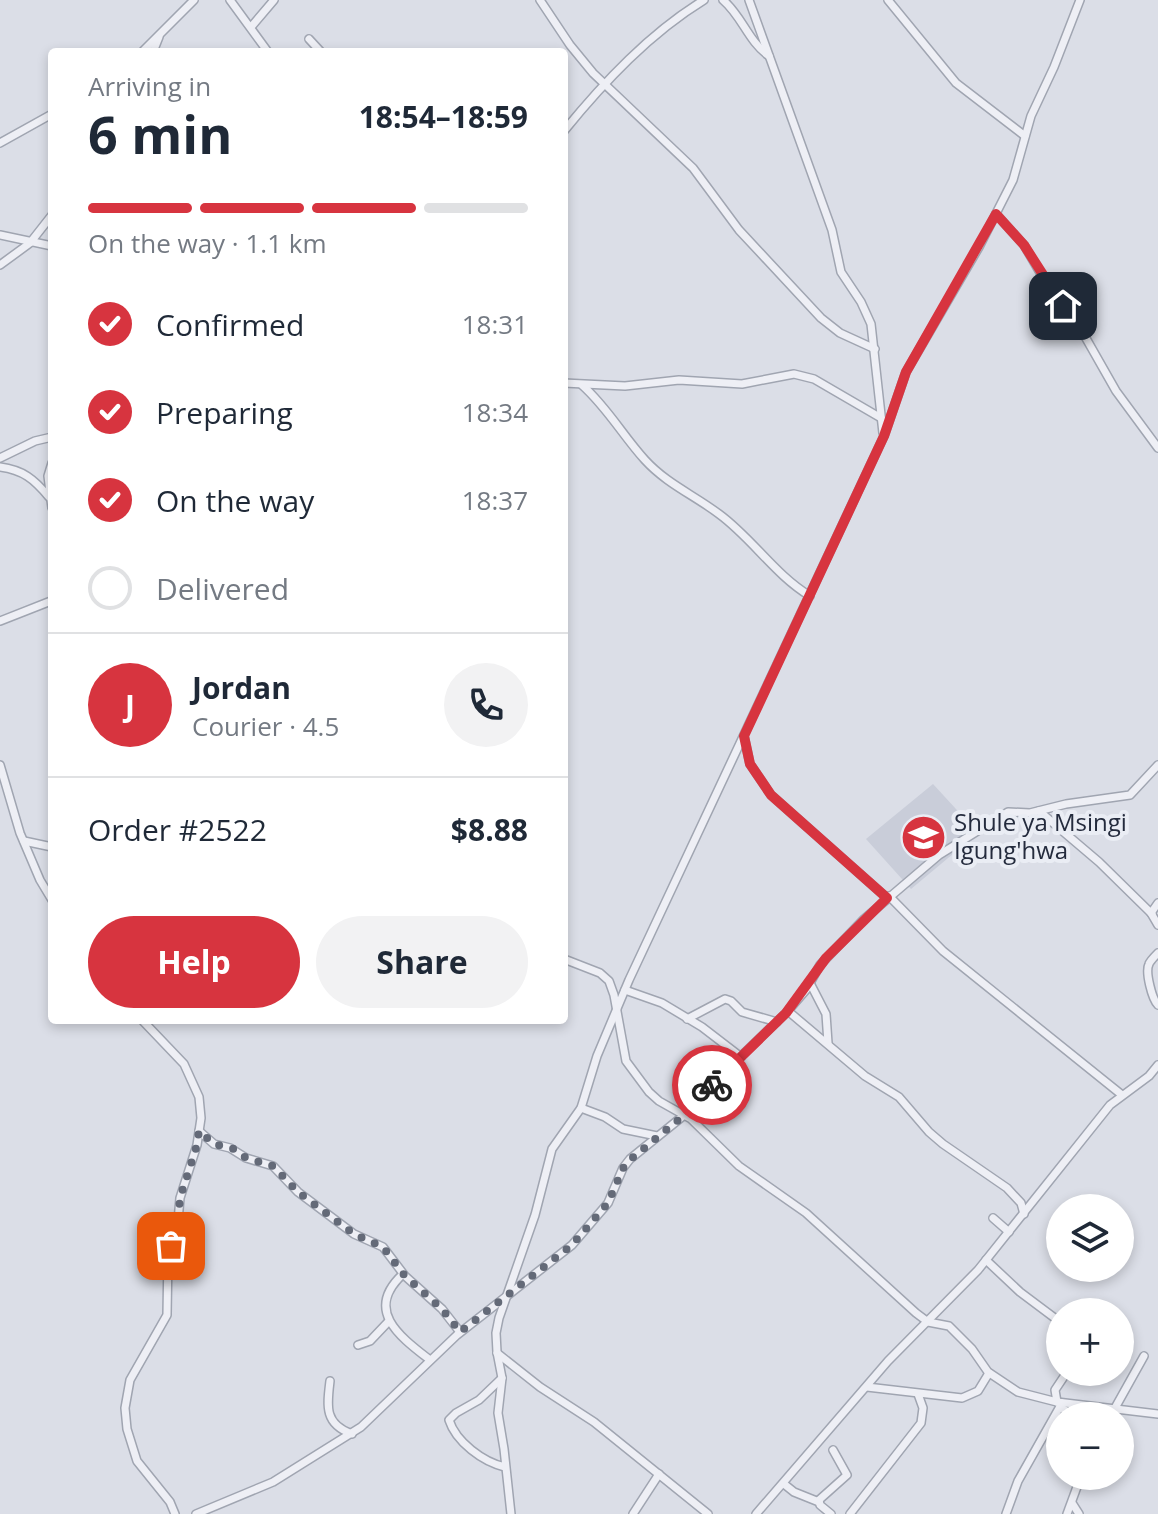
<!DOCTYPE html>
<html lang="en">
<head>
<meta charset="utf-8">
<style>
  :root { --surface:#fff; --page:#f2f2f3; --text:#1f2937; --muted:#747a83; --line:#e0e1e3; --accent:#d7343f }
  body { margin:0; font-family:"Open Sans",sans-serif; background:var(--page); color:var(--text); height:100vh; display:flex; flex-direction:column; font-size:30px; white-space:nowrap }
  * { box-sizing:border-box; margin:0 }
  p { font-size:26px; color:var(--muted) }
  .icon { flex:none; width:44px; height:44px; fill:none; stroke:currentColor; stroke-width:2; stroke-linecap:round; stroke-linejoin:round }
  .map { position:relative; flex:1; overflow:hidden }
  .details { position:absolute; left:48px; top:48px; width:520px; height:976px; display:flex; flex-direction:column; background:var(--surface); border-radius:8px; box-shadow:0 4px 12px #0003 }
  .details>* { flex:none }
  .tools { position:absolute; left:1046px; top:1194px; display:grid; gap:16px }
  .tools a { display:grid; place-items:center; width:88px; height:88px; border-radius:50%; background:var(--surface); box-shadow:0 4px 12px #0003; font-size:40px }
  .pin { position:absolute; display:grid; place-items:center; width:68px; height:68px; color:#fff; margin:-34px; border-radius:16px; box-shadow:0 4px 12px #0006 }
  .courier { position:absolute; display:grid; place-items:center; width:80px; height:80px; margin:-40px; border:6px solid #d7343f; border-radius:50%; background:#fff; color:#222; box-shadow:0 2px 10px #0007 }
  .overview em { font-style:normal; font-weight:700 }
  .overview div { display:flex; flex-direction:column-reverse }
  .overview { display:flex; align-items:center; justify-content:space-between; height:136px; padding:0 40px }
  h1 { font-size:52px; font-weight:700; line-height:60px }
  .bar { display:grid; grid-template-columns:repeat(4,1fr); gap:12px 8px; align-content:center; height:96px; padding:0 40px }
  .bar i { height:10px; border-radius:6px; background:var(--line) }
  .bar .selected { background:var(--accent) }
  .bar p { grid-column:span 4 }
  .line { display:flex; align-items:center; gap:20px; padding:0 40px; border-top:2px solid var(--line) }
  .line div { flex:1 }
  .round { display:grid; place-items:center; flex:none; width:84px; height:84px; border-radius:42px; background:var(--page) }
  ol { padding:0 40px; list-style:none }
  li { display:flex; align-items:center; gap:24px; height:88px }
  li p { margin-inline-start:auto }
  li .icon { padding:8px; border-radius:50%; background:var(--accent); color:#fff; stroke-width:4 }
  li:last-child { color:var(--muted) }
  li i { width:44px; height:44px; border:4px solid var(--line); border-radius:50% }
  .primary-button { display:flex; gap:16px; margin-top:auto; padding:16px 40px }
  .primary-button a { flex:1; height:92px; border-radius:48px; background:var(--accent); color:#fff; font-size:32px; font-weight:700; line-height:92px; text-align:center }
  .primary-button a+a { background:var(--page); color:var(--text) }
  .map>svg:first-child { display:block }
  .built { fill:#c9cdd9 }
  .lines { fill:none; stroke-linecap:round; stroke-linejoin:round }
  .street-casing { stroke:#a0a5b1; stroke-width:10 }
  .street { stroke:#eeeff5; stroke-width:7 }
  .done { stroke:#646a78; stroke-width:8; stroke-dasharray:0 14.4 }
  .route { stroke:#d7343f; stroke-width:10 }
  .labels { text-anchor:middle; stroke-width:8; stroke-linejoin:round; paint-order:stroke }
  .poi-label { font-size:24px; fill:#242b3d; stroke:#eaedf4; text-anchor:start }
</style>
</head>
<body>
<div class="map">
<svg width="1158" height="1514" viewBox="0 0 1158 1514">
  <rect width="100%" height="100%" fill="#dbdee7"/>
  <path class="built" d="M933,784L978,833L911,889L866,839Z"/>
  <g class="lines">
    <defs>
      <g id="street">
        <path d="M230,0L268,52"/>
        <path d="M540,0L570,45L593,73L693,168L739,230L821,318L840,333L875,349"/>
        <path d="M723,0C742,16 748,41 769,56"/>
        <path d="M749,0L832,230L841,272L861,302L871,324L883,433"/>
        <path d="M888,0L956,83L1025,136"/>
        <path d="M251,27L274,0"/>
        <path d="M309,39L321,52"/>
        <path d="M142,52L194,0"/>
        <path d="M153,52L159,37"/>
        <path d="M564,131C604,82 650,33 704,0"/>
        <path d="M0,143L52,114"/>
        <path d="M996,214L1024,245L1049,288L1083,333L1116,391L1158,448"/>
        <path d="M0,235L52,246"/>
        <path d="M0,265L30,243L52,215"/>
        <path d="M564,383L625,386L679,380L742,384L794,374L814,379L881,418"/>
        <path d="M582,385C607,407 623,436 645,460C667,484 694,495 719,514C752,538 775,575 810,596"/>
        <path d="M0,458L35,441L52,437"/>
        <path d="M52,463L48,476L52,508"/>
        <path d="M0,467C23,470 34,479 49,497"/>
        <path d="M0,621L51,601"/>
        <path d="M744,736L750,764L771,795L887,898"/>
        <path d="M0,765L20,833L40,880L52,900"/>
        <path d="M1039,811L1099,862L1152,914"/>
        <path d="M24,841L52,847"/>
        <path d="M889,896L943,951L1122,1095"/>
        <path d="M1158,903L1151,913L1158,925"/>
        <path d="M1158,953C1156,955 1150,961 1149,964C1145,972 1152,999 1158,1005"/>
        <path d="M564,959L600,973L609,981L614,995L626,1061L649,1092L659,1101L691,1119L739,1166L806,1213L916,1313L928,1322L949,1326L972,1349L988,1372L1018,1392L1057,1402L1158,1414"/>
        <path d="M810,983L826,1014L828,1043"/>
        <path d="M625,990L662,1003L702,1027L741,1057"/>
        <path d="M788,1011L865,1076L899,1097L929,1132L943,1144L1007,1188L1021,1203L1024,1214"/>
        <path d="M687,1019L725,999L731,1001L742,1012L777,1022"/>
        <path d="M142,1020L184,1064L199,1097L201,1118L197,1145L180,1198L178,1221L168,1255L167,1315L130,1380L125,1408L127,1429L137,1461L170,1502L175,1514"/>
        <path d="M581,1108L605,1117L623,1129L657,1136"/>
        <path d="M199,1131L214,1144L230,1148L246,1158L273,1166L298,1192L354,1234L383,1247L405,1276L442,1309L460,1332"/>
        <path d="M993,1218L1009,1232"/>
        <path d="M986,1260L1020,1292L1060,1322"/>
        <path d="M403,1274C364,1310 399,1336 430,1360"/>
        <path d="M358,1345L370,1341L389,1321"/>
        <path d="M497,1353L540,1387L594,1422L708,1514"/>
        <path d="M502,1378L479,1400L456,1413L449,1420C456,1442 483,1462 505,1467"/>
        <path d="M330,1381C327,1406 324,1424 352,1434"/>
        <path d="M867,1387L962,1398L978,1391L989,1373"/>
        <path d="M1057,1402L1055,1390L1067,1372"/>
        <path d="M1060,1407L1075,1416"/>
        <path d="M1115,1408L1144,1356"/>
        <path d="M784,1484L794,1492L819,1502"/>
        <path d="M1072,1503L1079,1514"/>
        <path d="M196,1514L273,1482L361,1427L457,1335L572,1245L608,1203L623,1168L630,1159L688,1112L714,1082L786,1013L806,990L820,965L864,919L939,855L1008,812L1030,813L1066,804L1130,795L1158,765"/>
        <path d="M511,1514L504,1449L498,1413L502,1378L497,1352L496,1333L499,1318L535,1215L552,1149L581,1108L597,1056L629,980L884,436L906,372L979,247L1013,180L1031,116L1054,67L1080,0"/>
        <path d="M633,1514L659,1474"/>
        <path d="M756,1514L888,1361L978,1270L1110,1105L1149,1076L1158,1065"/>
        <path d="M831,1514L820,1505L819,1500L847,1475L833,1450"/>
        <path d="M850,1514L921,1423L923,1408L918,1394"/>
        <path d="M1006,1514L1018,1481L1062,1403"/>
        <path d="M1067,1514L1081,1476"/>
      </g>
    </defs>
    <use href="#street" class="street-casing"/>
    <use href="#street" class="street"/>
  </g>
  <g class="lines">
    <path class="done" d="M171,1246L178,1221L180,1198L197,1145L199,1131L214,1144L234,1149L246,1158L273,1166L298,1192L354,1234L383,1247L405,1276L442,1309L460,1332L572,1245L608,1203L625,1164L688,1112L712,1085"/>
    <path class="route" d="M712,1085L786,1013L826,958L887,898L771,795L750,764L744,736L884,436L906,372L996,214L1024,245L1063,306"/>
  </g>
  <defs>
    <symbol id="school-disc" viewBox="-11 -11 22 22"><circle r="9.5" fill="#d7343f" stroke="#eaedf4"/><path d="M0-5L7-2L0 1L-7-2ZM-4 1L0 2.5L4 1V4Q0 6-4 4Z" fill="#fff"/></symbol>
  </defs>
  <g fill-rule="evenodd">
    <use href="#school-disc" x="898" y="812" width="51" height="51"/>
  </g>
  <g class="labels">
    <g class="poi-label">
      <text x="954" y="831">Shule ya Msingi<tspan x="954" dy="28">Igung'hwa</tspan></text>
    </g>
  </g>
</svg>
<div class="tools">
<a><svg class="icon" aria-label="layers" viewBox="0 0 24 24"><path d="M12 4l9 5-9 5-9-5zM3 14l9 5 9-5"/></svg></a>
<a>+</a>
<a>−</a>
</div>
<div class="pin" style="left:171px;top:1246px;background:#ea580c"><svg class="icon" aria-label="bag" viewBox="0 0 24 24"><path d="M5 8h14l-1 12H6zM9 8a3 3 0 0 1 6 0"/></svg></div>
<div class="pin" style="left:1063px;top:306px;background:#1f2937"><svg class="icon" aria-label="home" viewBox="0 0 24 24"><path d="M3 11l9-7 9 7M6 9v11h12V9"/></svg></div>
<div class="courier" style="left:712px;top:1085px"><svg class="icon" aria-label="bike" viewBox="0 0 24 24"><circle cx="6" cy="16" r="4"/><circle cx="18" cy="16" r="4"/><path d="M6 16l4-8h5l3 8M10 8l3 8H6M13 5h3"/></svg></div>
<section class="details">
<div class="overview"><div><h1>6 min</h1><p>Arriving in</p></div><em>18:54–18:59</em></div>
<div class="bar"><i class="selected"></i><i class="selected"></i><i class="selected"></i><i></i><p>On the way · 1.1 km</p></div>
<ol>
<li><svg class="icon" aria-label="check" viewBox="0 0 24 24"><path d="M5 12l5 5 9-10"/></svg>Confirmed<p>18:31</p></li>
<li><svg class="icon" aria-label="check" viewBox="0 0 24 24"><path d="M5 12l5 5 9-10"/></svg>Preparing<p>18:34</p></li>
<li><svg class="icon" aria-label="check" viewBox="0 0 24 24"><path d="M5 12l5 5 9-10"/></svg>On the way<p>18:37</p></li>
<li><i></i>Delivered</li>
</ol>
<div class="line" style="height:144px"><b class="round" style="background:var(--accent);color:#fff">J</b><div><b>Jordan</b><p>Courier · 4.5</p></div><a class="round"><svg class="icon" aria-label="phone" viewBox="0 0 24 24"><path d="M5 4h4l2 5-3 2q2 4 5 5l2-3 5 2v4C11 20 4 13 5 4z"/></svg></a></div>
<div class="line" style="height:104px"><div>Order #2522</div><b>$8.88</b></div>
<div class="primary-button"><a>Help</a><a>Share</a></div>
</section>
</div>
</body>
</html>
